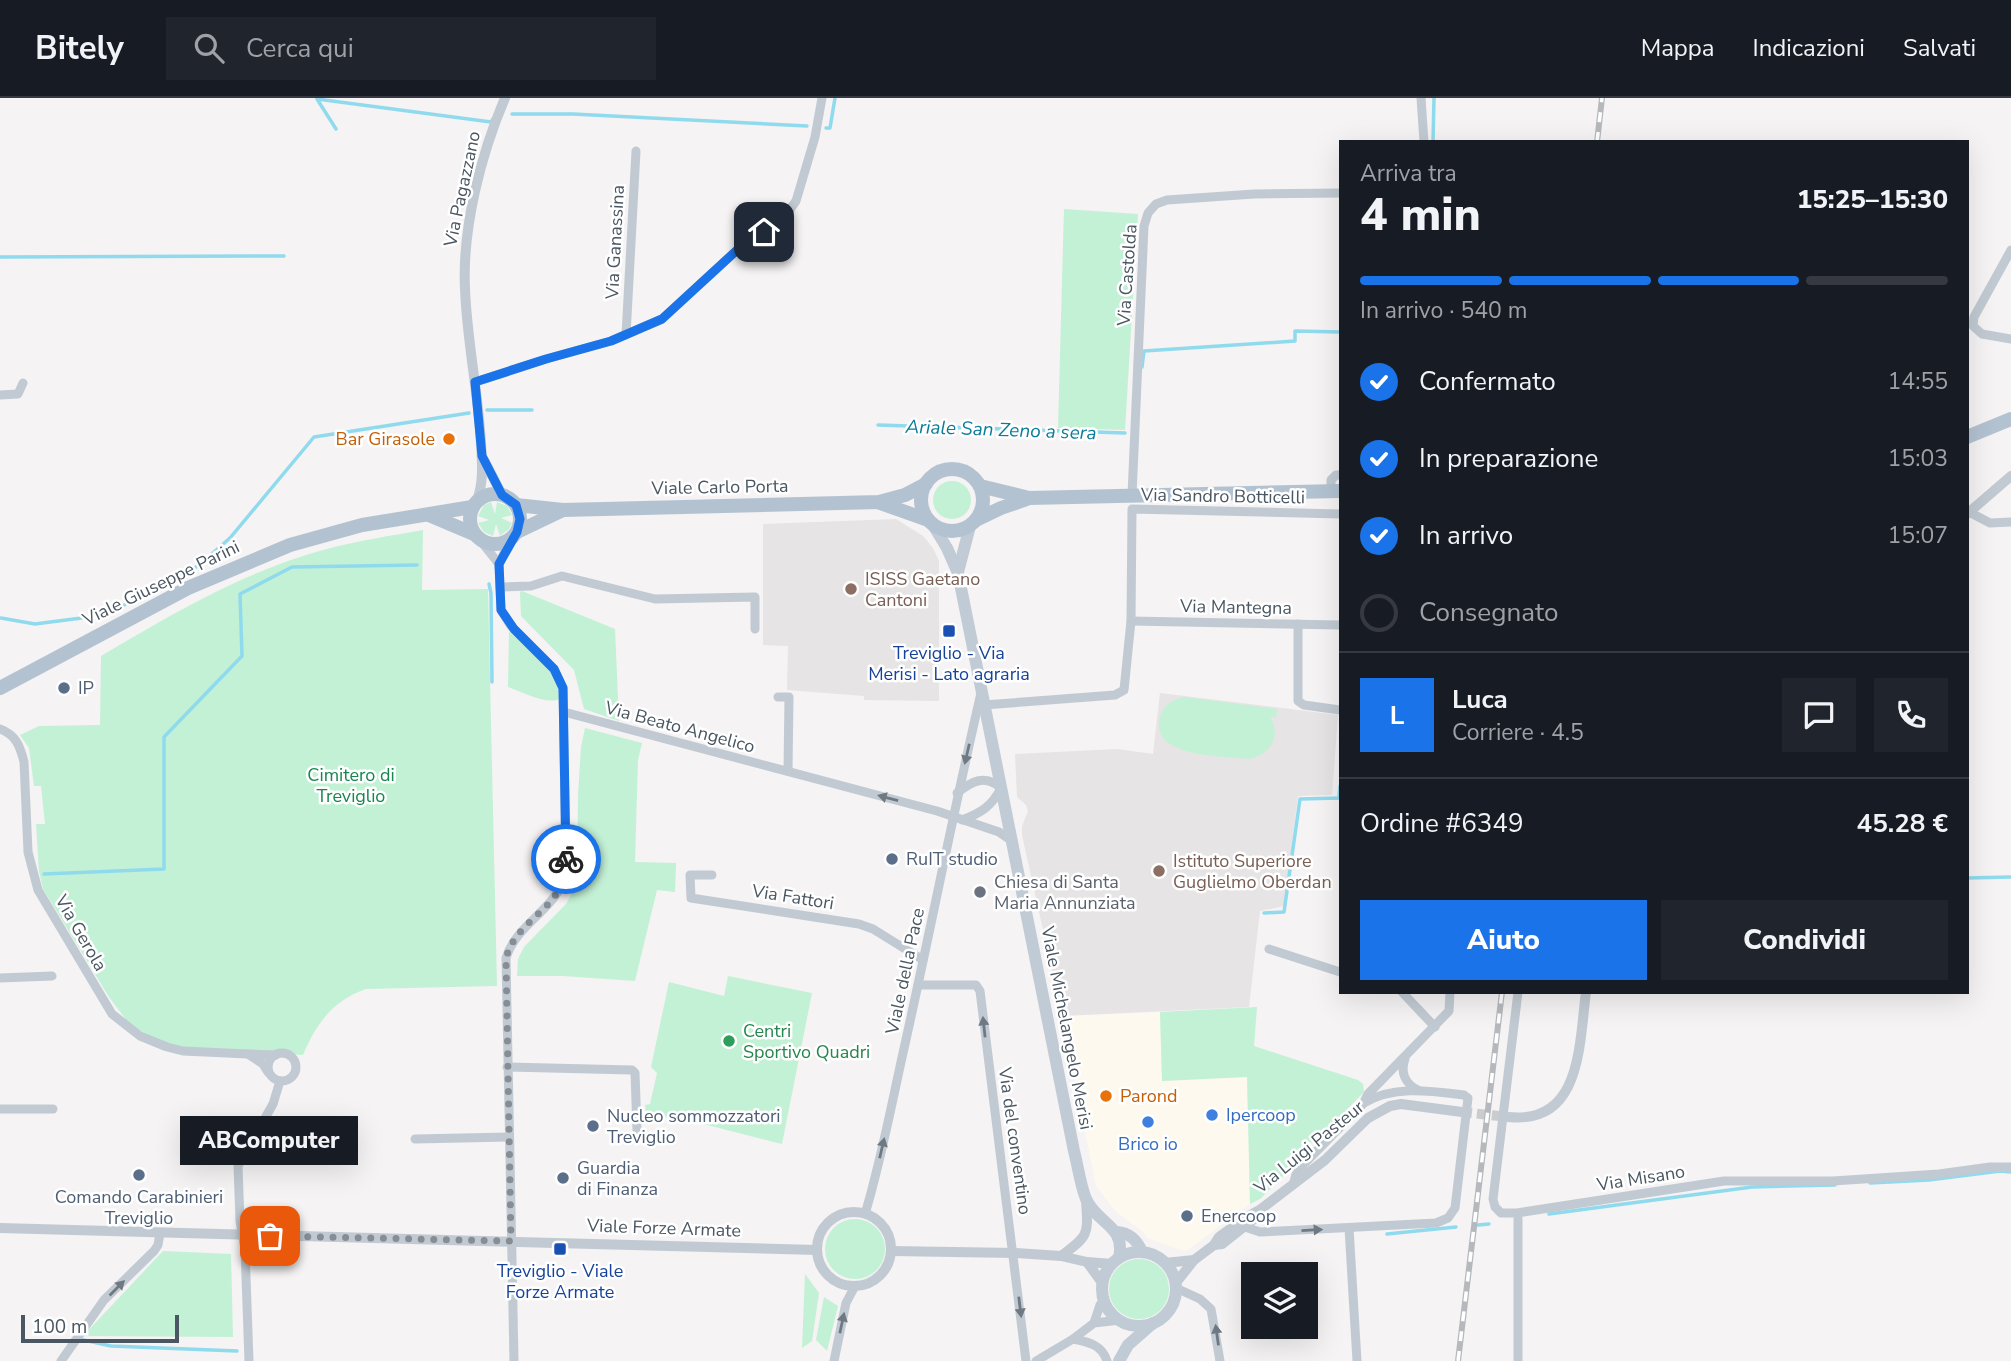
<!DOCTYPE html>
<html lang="it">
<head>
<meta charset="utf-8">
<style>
  :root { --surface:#171b24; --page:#20242c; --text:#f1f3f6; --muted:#9ea1a6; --line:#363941; --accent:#1a73e8 }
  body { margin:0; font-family:"Nunito Sans",sans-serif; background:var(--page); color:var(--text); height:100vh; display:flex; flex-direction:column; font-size:26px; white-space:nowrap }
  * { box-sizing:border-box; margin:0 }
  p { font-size:23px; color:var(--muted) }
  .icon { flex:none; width:38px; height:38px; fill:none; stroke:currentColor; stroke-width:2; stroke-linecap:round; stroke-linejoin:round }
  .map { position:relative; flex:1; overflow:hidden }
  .panel { position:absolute; left:1339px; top:42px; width:630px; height:854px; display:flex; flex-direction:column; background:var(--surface); border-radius:0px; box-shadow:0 7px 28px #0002 }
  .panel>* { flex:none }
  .fabs { position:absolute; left:1241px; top:1164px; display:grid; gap:14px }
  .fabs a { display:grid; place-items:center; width:77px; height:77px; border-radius:0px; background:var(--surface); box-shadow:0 7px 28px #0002; font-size:35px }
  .scale { position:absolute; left:21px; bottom:18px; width:158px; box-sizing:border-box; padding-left:7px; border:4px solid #4a5661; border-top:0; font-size:19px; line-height:24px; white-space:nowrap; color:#4a5661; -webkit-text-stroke:5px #fff; paint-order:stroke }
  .pin { position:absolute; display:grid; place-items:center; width:60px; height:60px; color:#fff; margin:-30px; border-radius:14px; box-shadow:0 4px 10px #0006 }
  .courier { position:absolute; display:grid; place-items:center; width:70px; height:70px; margin:-35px; border:5px solid #1a73e8; border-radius:50%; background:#fff; color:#222; box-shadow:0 2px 9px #0007 }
  .bubble { position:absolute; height:49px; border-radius:0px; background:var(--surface); box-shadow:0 7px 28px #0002; font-size:23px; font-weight:800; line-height:49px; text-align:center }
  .headline em { font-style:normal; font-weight:800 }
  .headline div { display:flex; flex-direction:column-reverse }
  .headline { display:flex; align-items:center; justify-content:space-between; height:119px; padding:0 21px }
  h1 { font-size:46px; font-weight:800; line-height:52px }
  .bar { display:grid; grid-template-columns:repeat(4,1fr); gap:10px 7px; align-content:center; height:84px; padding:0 21px }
  .bar i { height:9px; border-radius:5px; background:var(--line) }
  .bar .active { background:var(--accent) }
  .bar p { grid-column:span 4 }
  .line { display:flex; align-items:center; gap:18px; padding:0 21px; border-top:2px solid var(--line) }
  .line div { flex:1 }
  .round { display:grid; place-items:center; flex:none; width:74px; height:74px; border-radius:0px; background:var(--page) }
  ol { padding:0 21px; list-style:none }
  li { display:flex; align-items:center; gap:21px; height:77px }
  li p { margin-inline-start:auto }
  li .icon { padding:7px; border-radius:50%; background:var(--accent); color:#fff; stroke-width:4 }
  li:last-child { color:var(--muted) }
  li i { width:38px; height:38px; border:4px solid var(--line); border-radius:50% }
  .button { display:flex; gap:14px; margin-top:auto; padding:14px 21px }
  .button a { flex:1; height:80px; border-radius:0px; background:var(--accent); color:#fff; font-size:28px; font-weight:800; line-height:80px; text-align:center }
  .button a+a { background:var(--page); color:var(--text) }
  header { display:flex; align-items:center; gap:42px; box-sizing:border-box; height:98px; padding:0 35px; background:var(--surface); border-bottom:2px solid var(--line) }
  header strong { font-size:33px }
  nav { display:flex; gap:38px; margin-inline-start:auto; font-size:24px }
  .search { width:490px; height:63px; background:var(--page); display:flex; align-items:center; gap:18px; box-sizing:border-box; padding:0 24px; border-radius:0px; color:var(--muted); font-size:26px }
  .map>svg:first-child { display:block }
  .commercial { fill:#fdf9ef }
  .education { fill:#e6e4e5 }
  .green { fill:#c3f1d5 }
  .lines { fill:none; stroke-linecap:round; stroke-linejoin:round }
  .stream { stroke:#90daee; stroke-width:3.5 }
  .tertiary-tunnel { stroke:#caccce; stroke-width:10; stroke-dasharray:10 5; stroke-linecap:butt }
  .minor { stroke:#c1cad2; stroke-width:9 }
  .tertiary { stroke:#c1cad2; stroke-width:10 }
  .secondary { stroke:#c1cbd6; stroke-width:12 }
  .primary { stroke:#b3c2d1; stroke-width:14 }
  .rail-casing { stroke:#b5b8bd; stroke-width:6 }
  .rail { stroke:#fff; stroke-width:3.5; stroke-dasharray:10; stroke-linecap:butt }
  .oneway { fill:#6e7983 }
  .done { stroke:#868d94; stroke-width:7; stroke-dasharray:0 12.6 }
  .route { stroke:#1a73e8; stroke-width:9 }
  .food-dot { fill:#e8710a; stroke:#fff; stroke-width:2.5 }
  .education-dot { fill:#8d6e63; stroke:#fff; stroke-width:2.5 }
  .transit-dot { fill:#1a4fb4; stroke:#fff; stroke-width:2.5 }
  .service-dot { fill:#5c6f8a; stroke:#fff; stroke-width:2.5 }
  .worship-dot { fill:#6b7280; stroke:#fff; stroke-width:2.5 }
  .leisure-dot { fill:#2e9e5b; stroke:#fff; stroke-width:2.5 }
  .shop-dot { fill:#3f7fe0; stroke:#fff; stroke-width:2.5 }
  .labels { text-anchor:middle; stroke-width:5; stroke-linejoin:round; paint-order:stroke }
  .street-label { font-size:18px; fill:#4a5661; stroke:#fff }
  .food-label { font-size:18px; fill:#c56008; stroke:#fff; text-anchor:end }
  .education-label { font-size:18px; fill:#785e54; stroke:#fff; text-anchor:start }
  .transit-label { font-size:18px; fill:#164399; stroke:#fff }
  .service-label { font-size:18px; fill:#4e5e75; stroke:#fff; text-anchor:start }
  .park-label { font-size:18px; fill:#17864f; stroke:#fff }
  .worship-label { font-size:18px; fill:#5b616d; stroke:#fff; text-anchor:start }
  .leisure-label { font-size:18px; fill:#27864d; stroke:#fff; text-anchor:start }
  .shop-label { font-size:18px; fill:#366cbe; stroke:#fff; text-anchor:start }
  .water-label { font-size:19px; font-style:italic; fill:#0c7c9b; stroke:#fff }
</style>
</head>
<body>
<header>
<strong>Bitely</strong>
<div class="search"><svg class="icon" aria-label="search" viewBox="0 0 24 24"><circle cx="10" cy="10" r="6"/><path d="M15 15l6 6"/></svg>Cerca qui</div>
<nav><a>Mappa</a><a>Indicazioni</a><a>Salvati</a></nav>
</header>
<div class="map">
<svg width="2011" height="1263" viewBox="0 0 2011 1263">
  <rect width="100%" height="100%" fill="#f5f3f3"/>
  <path class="commercial" d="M1160,914L1162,983L1247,979L1250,1106L1189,1151L1184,1153L1147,1140L1143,1134L1115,1113L1096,1088L1062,918Z"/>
  <g class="education">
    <path d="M896,421L923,438L933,450L939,463V603L864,602V598L787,592L788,548L763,547V426Z"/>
    <path d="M1160,595L1338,617L1332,697L1298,698L1284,808L1260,813L1249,909L1062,918L1022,737V728L1028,713L1026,707L1017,699L1015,656L1117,651L1153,656Z"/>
  </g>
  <g class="green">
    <path d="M1064,111L1138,116L1125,332L1058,330Z"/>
    <circle cx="952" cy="402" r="19"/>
    <path d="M491,404L495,416L497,404L507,408L512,417L501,420L512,425L509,431L500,438L496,426L493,438L484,434L478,425L489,422L478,418L484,407Z"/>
    <path d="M423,432L422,492L488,491L497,888L366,891C333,902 316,926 303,957L182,949L159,943L130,927L109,899L43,791L39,773L36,726H45L41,688H34L29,650L20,637L39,628L100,627L101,558C172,516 243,474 323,452C356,443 389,438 423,432Z"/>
    <path d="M522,493L615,531L619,623L584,611L574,572L521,518L520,494Z"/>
    <path d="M509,533C528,551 563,572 560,601C546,607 522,594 508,589Z"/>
    <path d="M1184,599L1277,611L1276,619L1270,618C1282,639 1270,657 1248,661C1224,658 1149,660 1160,619C1163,607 1173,602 1184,599Z"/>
    <path d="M585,630L642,645L638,662L635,764L676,765L675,794L657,792L635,883L563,878H517L518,861L524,849L566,806L577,786L578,698L581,649Z"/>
    <path d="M728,878L812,895L782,1046L672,1018L647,1021L645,1007L650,1006L657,975L651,969L669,884L724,898Z"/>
    <path d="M1257,909L1254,948L1358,982L1363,986L1364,994L1314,1045L1302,1042L1301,1051L1307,1054L1260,1101L1250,1106L1247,979L1162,983L1160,914Z"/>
    <circle cx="855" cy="1151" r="30"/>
    <path d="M163,1153L231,1156L233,1239L83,1238Z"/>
    <circle cx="1139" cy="1191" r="30"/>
    <path d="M805,1176L819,1195L812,1243L802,1250Z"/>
    <path d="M824,1199L838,1208L827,1253L816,1242Z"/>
  </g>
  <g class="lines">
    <g class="stream">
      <path d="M512,16H573L807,28"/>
      <path d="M826,30H830L835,0"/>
      <path d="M336,31L317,1L491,24L493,21"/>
      <path d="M1433,44L1434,0"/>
      <path d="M0,159L284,158"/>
      <path d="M1142,269L1144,253L1295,243V233L1340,234"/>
      <path d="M487,312H532"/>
      <path d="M878,327L1125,335"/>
      <path d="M489,486L491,495L492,584"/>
      <path d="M1,520L35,526L105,517L198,468L230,440L314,339L469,315"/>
      <path d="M44,776L164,771V639L242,558L240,496L292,469L417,467"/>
      <path d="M1967,780L2011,779"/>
      <path d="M1264,815L1284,814L1300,701L1339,700L1340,688"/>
      <path d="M1870,1085L1929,1082L2000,1073L2011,1074"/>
      <path d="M1549,1116L1752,1089L1835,1087"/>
      <path d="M1478,1127L1489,1126"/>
      <path d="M1387,1136L1456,1129"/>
      <path d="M79,1241L111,1248L237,1253"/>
    </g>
    <path class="tertiary-tunnel" d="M1462,1014L1508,1019"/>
    <g class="minor">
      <path d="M1421,0L1424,44"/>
      <path d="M2011,152L1974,219L1973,228L1982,236L2011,241"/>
      <path d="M626,237L636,53"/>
      <path d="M475,284L546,261L611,243L662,221L736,153L788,114L796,103L815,39L822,0"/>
      <path d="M0,297L18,296L23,285"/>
      <path d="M1331,393V382L1336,377H1340"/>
      <path d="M1132,397L1144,128L1148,115L1156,106L1167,102L1254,96L1340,95"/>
      <path d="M1969,414L1990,425L2011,424"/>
      <path d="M511,440L499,466L501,512L511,528L554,571L563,590L566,773C560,810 517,824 506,860L514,1263"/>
      <path d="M480,442L499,466"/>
      <path d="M500,489L531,488L562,478L655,501L755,499V531"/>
      <path d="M1131,523L1340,527"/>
      <path d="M1298,526V603L1304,607L1340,612"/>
      <path d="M778,599H789L788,673"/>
      <path d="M984,607L1115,597L1124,592L1131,523L1132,411L1340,416"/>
      <path d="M564,614L937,713L999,734L1012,743"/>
      <path d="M0,631C16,637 20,648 24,664L28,754L38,792L112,916L140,938L167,949L183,953L248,956"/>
      <path d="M957,695C972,683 985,676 1001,690C992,708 981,715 962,722"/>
      <path d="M712,777H690L691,800L859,826L873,831L923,862"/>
      <path d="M1269,851L1340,874"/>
      <path d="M0,880L52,878"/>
      <path d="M918,887H976L980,893L1026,1263"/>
      <path d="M1402,894L1435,929"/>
      <path d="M1518,894L1493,1101L1495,1109L1501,1115H1517L1724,1083H1833L1939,1076L1990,1069H2011"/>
      <circle cx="282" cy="969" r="14"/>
      <path d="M1405,961C1400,974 1405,986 1418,992"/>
      <path d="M507,969L632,972L635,975L637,1032"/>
      <path d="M268,974L263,966L248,956L276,957"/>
      <path d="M1365,1002L1368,996L1449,913L1450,894"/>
      <path d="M0,1011H53"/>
      <path d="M415,1041L509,1039"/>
      <path d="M865,1116C881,1063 891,1009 903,955C930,835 953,715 981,595"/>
      <path d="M1518,1121V1263"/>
      <path d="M1245,1129L1260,1134L1436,1125L1448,1120L1455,1110L1468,1000L1464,997C1431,993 1394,987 1364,1005L1297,1073L1293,1087"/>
      <path d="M1349,1130L1357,1263"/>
      <path d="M1176,1190L1200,1201L1211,1211L1220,1263"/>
      <path d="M1094,1225L1100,1207L1104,1203"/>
      <path d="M1073,1241C1089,1244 1102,1247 1107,1263"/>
      <path d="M61,1263L104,1202L154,1153L158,1147L160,1135"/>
      <path d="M249,1263L245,1151L240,1123L238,1068L273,1006L280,983"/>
      <path d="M834,1263L846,1205L855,1188"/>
      <path d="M1036,1263L1073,1241L1094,1225L1120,1222"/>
    </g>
    <g class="tertiary">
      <path d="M484,362L502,397"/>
      <path d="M477,402C484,384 482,364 481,345C478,293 467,243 465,191C462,130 481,56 505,0"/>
      <path d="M1967,416L2011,378"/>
      <path d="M1508,1019C1582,1027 1579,946 1586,894"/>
      <circle cx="854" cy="1151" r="37"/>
      <path d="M0,1130L817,1152"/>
      <path d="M1214,1147L1222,1146L1260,1116"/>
      <path d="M891,1153L1015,1155L1061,1158L1087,1164L1112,1166"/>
      <path d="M1061,1158C1090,1137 1088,1136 1086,1102"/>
      <path d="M1087,1164L1103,1186"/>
      <path d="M1165,1165L1194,1162"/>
      <path d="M1175,1186L1194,1162L1214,1147L1219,1139L1245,1120L1261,1111L1325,1062L1368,1020L1390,1008L1401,1006L1462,1014"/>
    </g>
    <g class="secondary">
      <path d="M933,427L947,450L958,475L1074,1053C1078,1068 1080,1086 1086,1101C1097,1126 1126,1127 1119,1160"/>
      <path d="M958,474L970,428"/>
      <path d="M1117,1134C1130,1135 1137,1142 1142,1154"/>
      <circle cx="1139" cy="1191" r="37"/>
      <path d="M1119,1263L1128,1247L1153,1225"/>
    </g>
    <g class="primary">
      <path d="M1967,339L2011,321"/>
      <circle cx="952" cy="402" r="31"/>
      <path d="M980,388L1029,400L1340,393"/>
      <circle cx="495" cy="421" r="25"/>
      <path d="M880,405L928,422"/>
      <path d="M516,407L563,412L879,404L905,397L926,386"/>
      <path d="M429,417L474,436"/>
      <path d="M976,422L1001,410L1027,401"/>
      <path d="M517,434L563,412"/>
      <path d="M0,590L188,490L290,447L362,427L472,409"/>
    </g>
    <defs>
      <g id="rail">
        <path d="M1597,44L1602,0"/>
        <path d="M1458,1263L1502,894"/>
      </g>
    </defs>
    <use href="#rail" class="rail-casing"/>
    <use href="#rail" class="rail"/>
  </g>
  <defs><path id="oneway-solid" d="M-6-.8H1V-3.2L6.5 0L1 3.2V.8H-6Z" transform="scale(1.75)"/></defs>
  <g class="oneway">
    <use href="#oneway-solid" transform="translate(967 656) rotate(103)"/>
    <use href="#oneway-solid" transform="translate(888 700) rotate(-165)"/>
    <use href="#oneway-solid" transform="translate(984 929) rotate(-96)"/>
    <use href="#oneway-solid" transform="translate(882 1050) rotate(-77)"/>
    <use href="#oneway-solid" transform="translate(1312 1132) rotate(-3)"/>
    <use href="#oneway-solid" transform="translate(117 1190) rotate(-45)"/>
    <use href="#oneway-solid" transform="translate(1020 1209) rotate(83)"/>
    <use href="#oneway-solid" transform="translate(842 1225) rotate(-78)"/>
    <use href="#oneway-solid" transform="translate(1217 1237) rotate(-98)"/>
  </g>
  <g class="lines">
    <path class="done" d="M270,1138L511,1143L506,860C518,817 567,812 566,761"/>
    <path class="route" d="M566,761L563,590L554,571L514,531L501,512L499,466L517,434L520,421L516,407L502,397L482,358L475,284L546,261L611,243L662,221L736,153L764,134"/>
  </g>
  <g class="food-dot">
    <circle cx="449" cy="341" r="7"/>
    <circle cx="1106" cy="998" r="7"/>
  </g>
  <g class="education-dot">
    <circle cx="851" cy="491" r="7"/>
    <circle cx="1159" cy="773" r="7"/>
  </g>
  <g class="transit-dot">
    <rect x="942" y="526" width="14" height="14" rx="3.5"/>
    <rect x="553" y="1144" width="14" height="14" rx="3.5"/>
  </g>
  <g class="service-dot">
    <circle cx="64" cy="590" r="7"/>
    <circle cx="892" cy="761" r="7"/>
    <circle cx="593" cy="1028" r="7"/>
    <circle cx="139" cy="1077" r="7"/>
    <circle cx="563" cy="1080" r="7"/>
    <circle cx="1187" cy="1118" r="7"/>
  </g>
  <circle class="worship-dot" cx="980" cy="794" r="7"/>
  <circle class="leisure-dot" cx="729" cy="943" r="7"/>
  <g class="shop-dot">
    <circle cx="1212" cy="1017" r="7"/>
    <circle cx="1148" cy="1024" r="7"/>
  </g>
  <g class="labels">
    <g class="street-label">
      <text transform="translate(462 91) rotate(-78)" y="6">Via Pagazzano</text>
      <text transform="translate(615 144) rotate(-87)" y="6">Via Ganassina</text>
      <text transform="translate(1127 177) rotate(-86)" y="6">Via Castolda</text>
      <text transform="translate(720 389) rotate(-1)" y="6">Viale Carlo Porta</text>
      <text transform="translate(1223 398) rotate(1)" y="6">Via Sandro Botticelli</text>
      <text transform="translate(161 485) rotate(-26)" y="6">Viale Giuseppe Parini</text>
      <text transform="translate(1236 509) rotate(1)" y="6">Via Mantegna</text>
      <text transform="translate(680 629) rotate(15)" y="6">Via Beato Angelico</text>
      <text transform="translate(793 799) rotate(9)" y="6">Via Fattori</text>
      <text transform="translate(81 835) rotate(60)" y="6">Via Gerola</text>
      <text transform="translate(905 873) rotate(-78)" y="6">Viale della Pace</text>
      <text transform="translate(1067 930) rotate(79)" y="6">Viale Michelangelo Merisi</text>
      <text transform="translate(1015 1043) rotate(82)" y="6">Via del conventino</text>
      <text transform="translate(1309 1049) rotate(-39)" y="6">Via Luigi Pasteur</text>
      <text transform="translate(1641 1080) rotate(-9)" y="6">Via Misano</text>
      <text transform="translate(664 1130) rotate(2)" y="6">Viale Forze Armate</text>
    </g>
    <g class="food-label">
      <text x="435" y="347">Bar Girasole</text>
      <text x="1120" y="1004" text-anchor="start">Parond</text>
    </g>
    <g class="education-label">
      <text x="865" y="487">ISISS Gaetano<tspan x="865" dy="21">Cantoni</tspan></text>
      <text x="1173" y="769">Istituto Superiore<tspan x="1173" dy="21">Guglielmo Oberdan</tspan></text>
    </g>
    <g class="transit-label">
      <text x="949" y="561">Treviglio - Via<tspan x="949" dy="21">Merisi - Lato agraria</tspan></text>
      <text x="560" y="1179">Treviglio - Viale<tspan x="560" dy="21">Forze Armate</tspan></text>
    </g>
    <g class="service-label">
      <text x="78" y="596">IP</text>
      <text x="906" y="767">RuIT studio</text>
      <text x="607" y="1024">Nucleo sommozzatori<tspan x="607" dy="21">Treviglio</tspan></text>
      <text x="577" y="1076">Guardia<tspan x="577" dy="21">di Finanza</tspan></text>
      <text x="139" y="1105" text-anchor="middle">Comando Carabinieri<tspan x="139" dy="21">Treviglio</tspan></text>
      <text x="1201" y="1124">Enercoop</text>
    </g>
    <g class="park-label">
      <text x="351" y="683">Cimitero di<tspan x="351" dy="21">Treviglio</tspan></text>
    </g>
    <g class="worship-label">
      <text x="994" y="790">Chiesa di Santa<tspan x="994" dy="21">Maria Annunziata</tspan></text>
    </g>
    <g class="leisure-label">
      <text x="743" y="939">Centri<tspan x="743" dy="21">Sportivo Quadri</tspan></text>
    </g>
    <g class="shop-label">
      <text x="1226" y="1023">Ipercoop</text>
      <text x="1148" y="1052" text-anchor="middle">Brico io</text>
    </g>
    <g class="water-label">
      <text transform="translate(1001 331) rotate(2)" y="7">Ariale San Zeno a sera</text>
    </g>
  </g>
</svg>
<div class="fabs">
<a><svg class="icon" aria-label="layers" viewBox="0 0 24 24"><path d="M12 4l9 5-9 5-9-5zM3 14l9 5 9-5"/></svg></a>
</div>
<div class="scale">100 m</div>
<div class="pin" style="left:270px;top:1138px;background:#ea580c"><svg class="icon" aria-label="bag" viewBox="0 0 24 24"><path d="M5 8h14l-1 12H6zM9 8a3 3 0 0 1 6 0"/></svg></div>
<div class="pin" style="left:764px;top:134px;background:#1f2937"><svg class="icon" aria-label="home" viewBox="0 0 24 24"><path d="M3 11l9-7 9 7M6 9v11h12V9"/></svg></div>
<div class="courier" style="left:566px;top:761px"><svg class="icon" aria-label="bike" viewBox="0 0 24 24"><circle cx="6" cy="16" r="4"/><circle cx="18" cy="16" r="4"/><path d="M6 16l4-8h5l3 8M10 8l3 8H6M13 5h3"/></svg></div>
<div class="bubble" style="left:180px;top:1018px;width:178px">ABComputer</div>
<section class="panel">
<div class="headline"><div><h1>4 min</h1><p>Arriva tra</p></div><em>15:25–15:30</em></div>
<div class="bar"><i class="active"></i><i class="active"></i><i class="active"></i><i></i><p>In arrivo · 540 m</p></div>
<ol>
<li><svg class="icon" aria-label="check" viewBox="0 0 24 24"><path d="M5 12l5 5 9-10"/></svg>Confermato<p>14:55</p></li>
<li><svg class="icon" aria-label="check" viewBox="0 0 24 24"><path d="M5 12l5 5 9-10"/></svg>In preparazione<p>15:03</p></li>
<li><svg class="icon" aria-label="check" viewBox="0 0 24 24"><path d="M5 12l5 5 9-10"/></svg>In arrivo<p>15:07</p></li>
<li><i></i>Consegnato</li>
</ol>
<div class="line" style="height:126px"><b class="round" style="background:var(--accent);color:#fff">L</b><div><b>Luca</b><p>Corriere · 4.5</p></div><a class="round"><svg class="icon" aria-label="chat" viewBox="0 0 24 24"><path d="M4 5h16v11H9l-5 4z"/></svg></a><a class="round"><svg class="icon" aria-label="phone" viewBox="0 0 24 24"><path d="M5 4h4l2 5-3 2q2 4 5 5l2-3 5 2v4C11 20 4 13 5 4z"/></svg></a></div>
<div class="line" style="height:91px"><div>Ordine #6349</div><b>45.28 €</b></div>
<div class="button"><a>Aiuto</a><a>Condividi</a></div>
</section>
</div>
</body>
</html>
